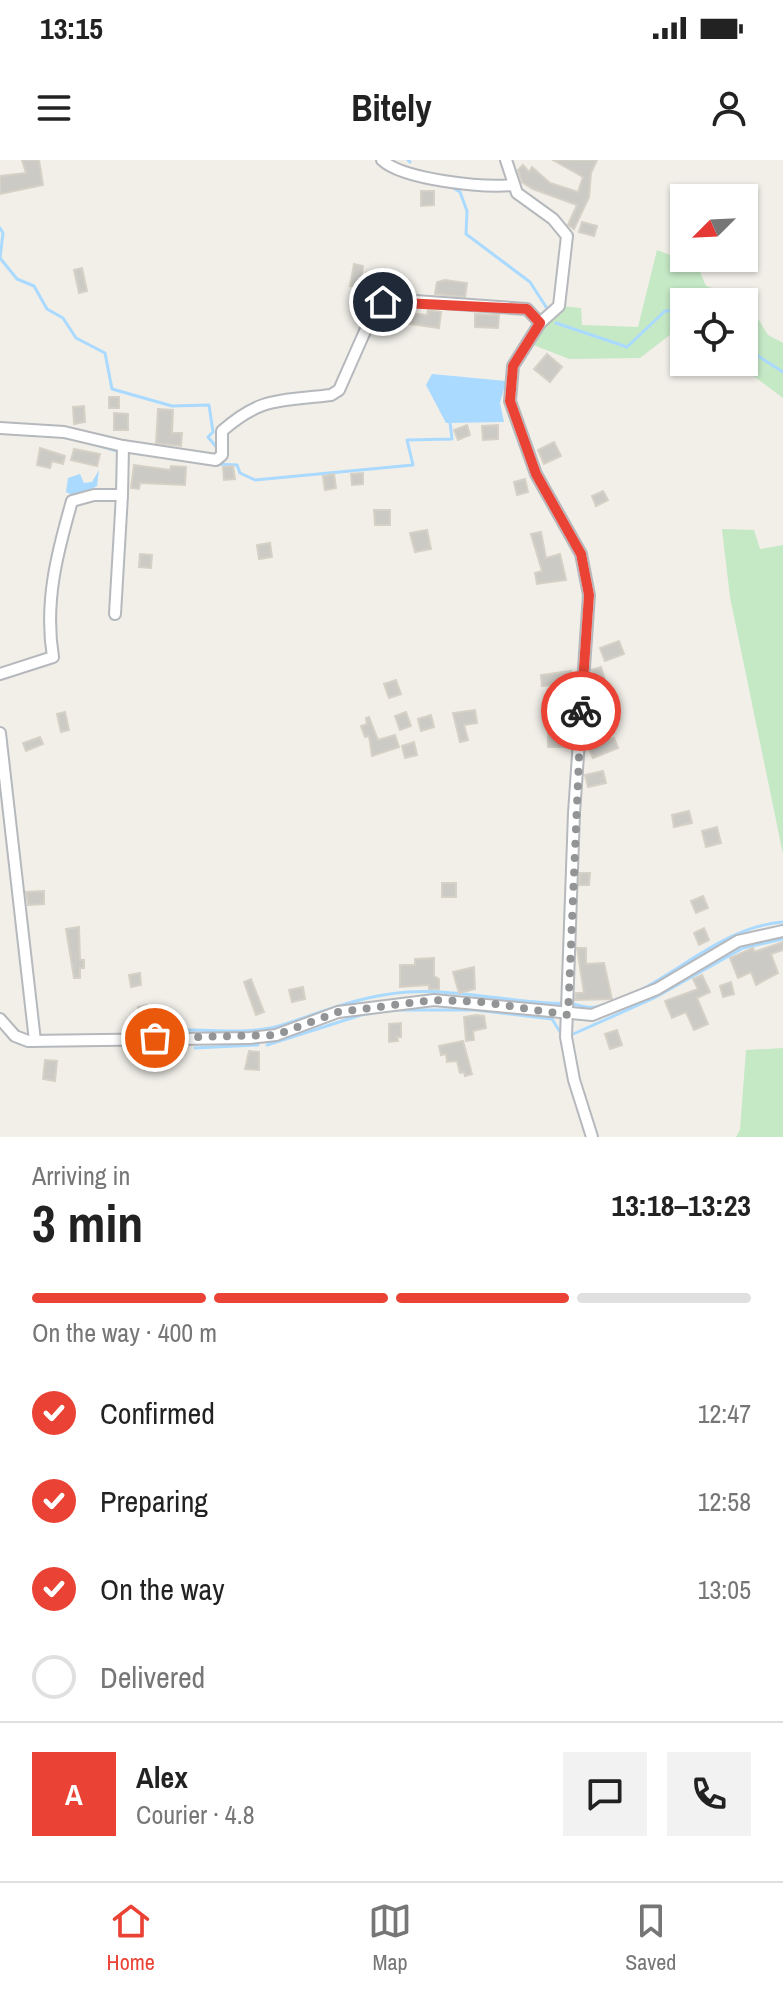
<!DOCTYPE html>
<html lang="en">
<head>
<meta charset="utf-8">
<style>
  :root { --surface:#fff; --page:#f2f2f2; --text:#222; --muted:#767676; --line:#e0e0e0; --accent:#ea4335 }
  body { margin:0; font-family:"Archivo Narrow",sans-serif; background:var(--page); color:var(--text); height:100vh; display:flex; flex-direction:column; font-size:30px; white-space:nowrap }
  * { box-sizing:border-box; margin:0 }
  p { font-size:26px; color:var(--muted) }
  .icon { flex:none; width:44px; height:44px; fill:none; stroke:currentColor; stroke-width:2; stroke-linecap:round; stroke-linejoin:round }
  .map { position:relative; height:977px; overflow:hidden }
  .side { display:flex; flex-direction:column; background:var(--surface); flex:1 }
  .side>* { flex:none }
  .needle { width:52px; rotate:246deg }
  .controls { position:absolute; left:670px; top:24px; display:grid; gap:16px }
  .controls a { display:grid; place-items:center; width:88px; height:88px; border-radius:0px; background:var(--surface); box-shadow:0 2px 6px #0004; font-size:40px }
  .pin { position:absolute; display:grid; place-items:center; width:68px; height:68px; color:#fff; margin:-34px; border:4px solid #fff; border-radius:50%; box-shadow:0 2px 8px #0007 }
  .courier { position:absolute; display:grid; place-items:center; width:80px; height:80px; margin:-40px; border:6px solid #ea4335; border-radius:50%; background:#fff; color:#222; box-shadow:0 2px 10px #0007 }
  .overview em { font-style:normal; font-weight:800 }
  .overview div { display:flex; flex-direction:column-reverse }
  .overview { display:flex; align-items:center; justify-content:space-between; height:136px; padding:0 32px }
  h1 { font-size:52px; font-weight:800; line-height:60px }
  .bar { display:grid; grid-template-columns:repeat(4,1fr); gap:12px 8px; align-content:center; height:96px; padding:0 32px }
  .bar i { height:10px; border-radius:6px; background:var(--line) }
  .bar .active { background:var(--accent) }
  .bar p { grid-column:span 4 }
  .line { display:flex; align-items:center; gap:20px; padding:0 32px; border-top:2px solid var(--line) }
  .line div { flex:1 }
  .round { display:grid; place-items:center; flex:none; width:84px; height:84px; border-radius:0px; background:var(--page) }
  ol { padding:0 32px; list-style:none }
  li { display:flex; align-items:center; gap:24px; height:88px }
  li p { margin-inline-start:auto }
  li .icon { padding:8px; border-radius:50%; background:var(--accent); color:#fff; stroke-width:4 }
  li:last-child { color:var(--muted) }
  li i { width:44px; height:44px; border:4px solid var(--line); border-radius:50% }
  .status { display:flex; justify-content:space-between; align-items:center; height:56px; padding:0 40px; background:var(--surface); direction:ltr }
  .status svg { height:22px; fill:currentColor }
  header { display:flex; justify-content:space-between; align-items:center; height:104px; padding:0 32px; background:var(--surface); font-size:36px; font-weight:800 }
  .menu { display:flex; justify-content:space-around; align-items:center; height:112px; border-top:2px solid var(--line); background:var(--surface); font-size:22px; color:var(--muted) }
  .menu a { display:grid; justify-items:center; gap:4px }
  .menu .active { color:var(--accent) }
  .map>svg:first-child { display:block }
  .green { fill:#c5e8c5 }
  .water { fill:#aadaff }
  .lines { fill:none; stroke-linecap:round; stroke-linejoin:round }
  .stream { stroke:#aadaff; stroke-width:3 }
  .building { fill:#cccac5; stroke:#d6d1c6; stroke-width:2 }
  .street-casing { stroke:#b5b8bc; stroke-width:14 }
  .street { stroke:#fff; stroke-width:10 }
  .done { stroke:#929495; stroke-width:8; stroke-dasharray:0 14.4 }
  .route { stroke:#ea4335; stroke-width:10 }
</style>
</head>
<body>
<div class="status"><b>13:15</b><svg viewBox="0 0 49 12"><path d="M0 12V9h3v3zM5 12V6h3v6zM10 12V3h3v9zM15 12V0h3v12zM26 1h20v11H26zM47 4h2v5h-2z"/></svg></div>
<header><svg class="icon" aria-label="menu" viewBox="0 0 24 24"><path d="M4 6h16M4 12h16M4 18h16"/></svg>Bitely<svg class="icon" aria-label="person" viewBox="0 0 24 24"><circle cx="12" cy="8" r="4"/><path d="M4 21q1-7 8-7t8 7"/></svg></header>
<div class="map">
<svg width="783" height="977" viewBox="0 0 783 977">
  <rect width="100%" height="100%" fill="#f1efe8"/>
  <g class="green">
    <path d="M657,90L697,105L706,126L746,139L768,175L783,183V238L735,202H744V142H684V164L640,198L569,199L526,182L559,146L581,148L582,165L638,167Z"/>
    <path d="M722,369L754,370L760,389L783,385V694L730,437Z"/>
    <path d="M783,888V977H736L740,970L746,890Z"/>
  </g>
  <g class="water">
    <path d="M432,214L506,221L500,243L504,262L446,263L426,225Z"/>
    <path d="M99,310L97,326L76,337L66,332L68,318L80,314L84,323L92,322Z"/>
  </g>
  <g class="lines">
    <g class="stream">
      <path d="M408,0L410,2"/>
      <path d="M389,10L404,16"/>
      <path d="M450,26L460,32L467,51L466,74L530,122L548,150"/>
      <path d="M0,68L3,73L0,98L17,119L34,126L47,149L63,158L76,178L105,193L112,229L172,246L209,245L213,272L208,277L218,289"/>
      <path d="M556,163L627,187L665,151L684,150"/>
      <path d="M744,187L783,212"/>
      <path d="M94,284L120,292"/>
      <path d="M216,304L237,305L240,313L255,320L413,305L407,280L452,279L450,262"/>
      <path d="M187,870C216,870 251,874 279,866C323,852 361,835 408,832C463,829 517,844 572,844C580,845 587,849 596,847C664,832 712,768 783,762"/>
      <path d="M571,875L654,838L743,788L783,779"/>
      <path d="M267,885L361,855L392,850H475L552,859L562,875"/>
      <path d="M195,888L258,885"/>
    </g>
  </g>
  <g class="building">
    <path d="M22,0H39L43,25L0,34V16L26,13Z"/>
    <path d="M553,0H597L591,13L589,37L574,69L568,65L577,45L533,29L522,22L518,10L523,5L529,12L532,7L550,23L578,32L583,17Z"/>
    <path d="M421,31H434V45L421,46Z"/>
    <path d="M582,62L597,66L594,76L579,72Z"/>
    <path d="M354,104L363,106L360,127L350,126Z"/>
    <path d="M82,108L87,131L79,133L74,110Z"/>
    <path d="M445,120L467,123L465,137L435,134L437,122Z"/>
    <path d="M428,150L441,152L439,168L389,161L391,151L427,155Z"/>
    <path d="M475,154L499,155L498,168L475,167Z"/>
    <path d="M547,194L562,207L550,222L534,209Z"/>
    <rect x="109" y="237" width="10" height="11"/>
    <path d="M84,246L85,262L74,264L73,247Z"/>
    <path d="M158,249L173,250L172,273H182L181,286L156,283Z"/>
    <path d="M114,253L128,254V270H114Z"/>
    <path d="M467,265L470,275L458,280L454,270Z"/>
    <path d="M498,265V279L483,280L482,266Z"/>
    <path d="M554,282L561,296L544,304L538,290Z"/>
    <path d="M40,288L65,296L63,304L52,301L50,308L37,305Z"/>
    <path d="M74,289L100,294L97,306L71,300Z"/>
    <path d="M134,305L170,310L171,306L186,307L185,325L140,323L139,329L131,328Z"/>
    <path d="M233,306L235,319L224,320L223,307Z"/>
    <path d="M363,313V324L352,325L351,314Z"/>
    <path d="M334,314L336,328L325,330L323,316Z"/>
    <path d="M525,319L528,332L517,335L514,322Z"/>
    <path d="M603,331L608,340L596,346L592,336Z"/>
    <path d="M374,350H390V365H375Z"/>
    <path d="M427,370L431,389L415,392L410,373Z"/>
    <path d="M541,372L546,398L560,394L566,420L537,424L535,413L542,411L531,374Z"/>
    <path d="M270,383L272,397L259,399L257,385Z"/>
    <path d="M140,394L152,395L151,408L139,407Z"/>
    <path d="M619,481L624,494L605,501L600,488Z"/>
    <path d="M601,507L605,520L595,524L592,510Z"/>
    <path d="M571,511L572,524L542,526L541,515Z"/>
    <path d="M396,520L401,534L389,538L384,524Z"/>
    <path d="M475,550L477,563L464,565L468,580L460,582L453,553Z"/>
    <path d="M601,550L610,580L614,578L618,588L593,598L588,587L594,585L589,557Z"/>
    <path d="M65,552L69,570L61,572L57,554Z"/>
    <path d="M406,552L411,566L400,570L395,556Z"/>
    <path d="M431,555L434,567L421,571L418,559Z"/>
    <path d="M369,557L378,580L395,575L399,587L372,596L369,576L365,577L361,566L367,564L366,558Z"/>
    <path d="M563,573L564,587H548V574Z"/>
    <path d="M40,577L43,584L26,591L23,583Z"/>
    <path d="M414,582L417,595L405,598L402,586Z"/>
    <path d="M603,611L606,623L588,627L585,615Z"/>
    <path d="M689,651L692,663L674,667L672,655Z"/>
    <path d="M717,667L721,683L706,687L702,671Z"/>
    <path d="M580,713H590L589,725H579Z"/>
    <rect x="442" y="723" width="14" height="14"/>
    <path d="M44,731V744L28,745L26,732Z"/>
    <path d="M703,736L708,748L696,753L691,741Z"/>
    <path d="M79,767L80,800H84V808H80V818H74L66,769Z"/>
    <path d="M704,768L709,780L699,785L694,773Z"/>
    <path d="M783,782V790L771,794L778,813L756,825L751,812L738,818L730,798L753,788L754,792Z"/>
    <path d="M577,788H586V804L604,803L612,839L575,840L576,833H584Z"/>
    <path d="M434,798V816L439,819V829H429V825L400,827V805H415V799Z"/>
    <path d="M474,807L475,829L459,833L453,812Z"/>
    <path d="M140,813L141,825L131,827L129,815Z"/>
    <path d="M702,815L710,832L697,838L708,864L694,870L686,852L672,858L665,841L698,829L693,819Z"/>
    <path d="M251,819L264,852L256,855L244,822Z"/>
    <path d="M731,822L734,834L723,837L720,826Z"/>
    <path d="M303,827L305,839L292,842L289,830Z"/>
    <path d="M147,845L150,862L141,864L138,847Z"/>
    <path d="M476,855L484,856L486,868L473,871L474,880L466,881L464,857Z"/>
    <path d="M401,863V877H397L398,881L389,882V864Z"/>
    <path d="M617,870L622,885L610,889L605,874Z"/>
    <path d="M463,881L472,914L465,916L464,912L460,913L457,901L447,902L446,894L441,895L439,886Z"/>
    <path d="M249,891L259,892V910L245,909Z"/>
    <path d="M45,900L57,901L55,921L43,919Z"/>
  </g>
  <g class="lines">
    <defs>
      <g id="street">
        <path d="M382,0C403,20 484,28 513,25"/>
        <path d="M506,0L517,33L553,59L567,76L559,146L540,163L513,206L510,241L536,314L581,394L589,435L574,653L566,877L574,920L592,977"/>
        <path d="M0,268L64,272L123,286L216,300L222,295V271C262,236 281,241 331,235L339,230L377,144L415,141L527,149L540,163"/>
        <path d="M115,454L122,335"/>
        <path d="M0,514L53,497C44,443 57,393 72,341L94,335H122L123,286"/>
        <path d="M0,573L35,881"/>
        <path d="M0,859L15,876L28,881L250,878L276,875L338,852L434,840L592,855L657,829L738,781L783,771"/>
      </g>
    </defs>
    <use href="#street" class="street-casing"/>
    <use href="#street" class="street"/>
  </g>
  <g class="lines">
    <path class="done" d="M155,878L276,875L338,852L434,840L483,842L568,855L581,551"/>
    <path class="route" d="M383,142L527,149L540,163L513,206L510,241L536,314L581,394L589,435L581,551"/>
  </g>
</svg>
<div class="controls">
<a><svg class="needle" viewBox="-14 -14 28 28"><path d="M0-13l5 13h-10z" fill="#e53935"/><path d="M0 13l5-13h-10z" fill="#767676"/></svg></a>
<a><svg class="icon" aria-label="locate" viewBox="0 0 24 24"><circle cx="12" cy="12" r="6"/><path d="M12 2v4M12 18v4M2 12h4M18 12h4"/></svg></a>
</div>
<div class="pin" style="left:155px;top:878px;background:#ea580c"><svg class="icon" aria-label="bag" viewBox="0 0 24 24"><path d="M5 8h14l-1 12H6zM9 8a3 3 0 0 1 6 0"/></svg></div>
<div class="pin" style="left:383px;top:142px;background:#1f2937"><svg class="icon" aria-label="home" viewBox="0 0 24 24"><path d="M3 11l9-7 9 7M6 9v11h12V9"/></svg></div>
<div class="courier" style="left:581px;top:551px"><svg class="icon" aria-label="bike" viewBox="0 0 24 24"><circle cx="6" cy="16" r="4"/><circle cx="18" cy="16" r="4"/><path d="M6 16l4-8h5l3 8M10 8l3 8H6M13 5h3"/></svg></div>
</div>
<section class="side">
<div class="overview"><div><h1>3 min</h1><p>Arriving in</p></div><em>13:18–13:23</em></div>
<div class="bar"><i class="active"></i><i class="active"></i><i class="active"></i><i></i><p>On the way · 400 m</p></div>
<ol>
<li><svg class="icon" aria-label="check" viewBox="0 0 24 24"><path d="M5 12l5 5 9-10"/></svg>Confirmed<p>12:47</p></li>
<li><svg class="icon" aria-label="check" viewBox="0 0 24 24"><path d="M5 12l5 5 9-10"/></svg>Preparing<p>12:58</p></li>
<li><svg class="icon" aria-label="check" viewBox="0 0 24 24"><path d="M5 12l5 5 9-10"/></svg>On the way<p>13:05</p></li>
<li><i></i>Delivered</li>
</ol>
<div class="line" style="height:144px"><b class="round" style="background:var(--accent);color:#fff">A</b><div><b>Alex</b><p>Courier · 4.8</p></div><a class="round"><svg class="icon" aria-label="chat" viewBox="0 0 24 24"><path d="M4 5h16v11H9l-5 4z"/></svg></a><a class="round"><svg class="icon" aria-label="phone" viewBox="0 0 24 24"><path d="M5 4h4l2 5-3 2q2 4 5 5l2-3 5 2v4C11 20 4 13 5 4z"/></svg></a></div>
</section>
<nav class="menu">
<a class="active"><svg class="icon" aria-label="home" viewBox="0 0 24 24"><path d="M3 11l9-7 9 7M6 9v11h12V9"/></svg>Home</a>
<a><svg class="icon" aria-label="map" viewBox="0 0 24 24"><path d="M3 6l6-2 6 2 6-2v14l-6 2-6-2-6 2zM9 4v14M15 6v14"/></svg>Map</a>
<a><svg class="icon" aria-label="saved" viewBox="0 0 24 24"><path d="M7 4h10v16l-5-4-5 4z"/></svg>Saved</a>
</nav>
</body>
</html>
